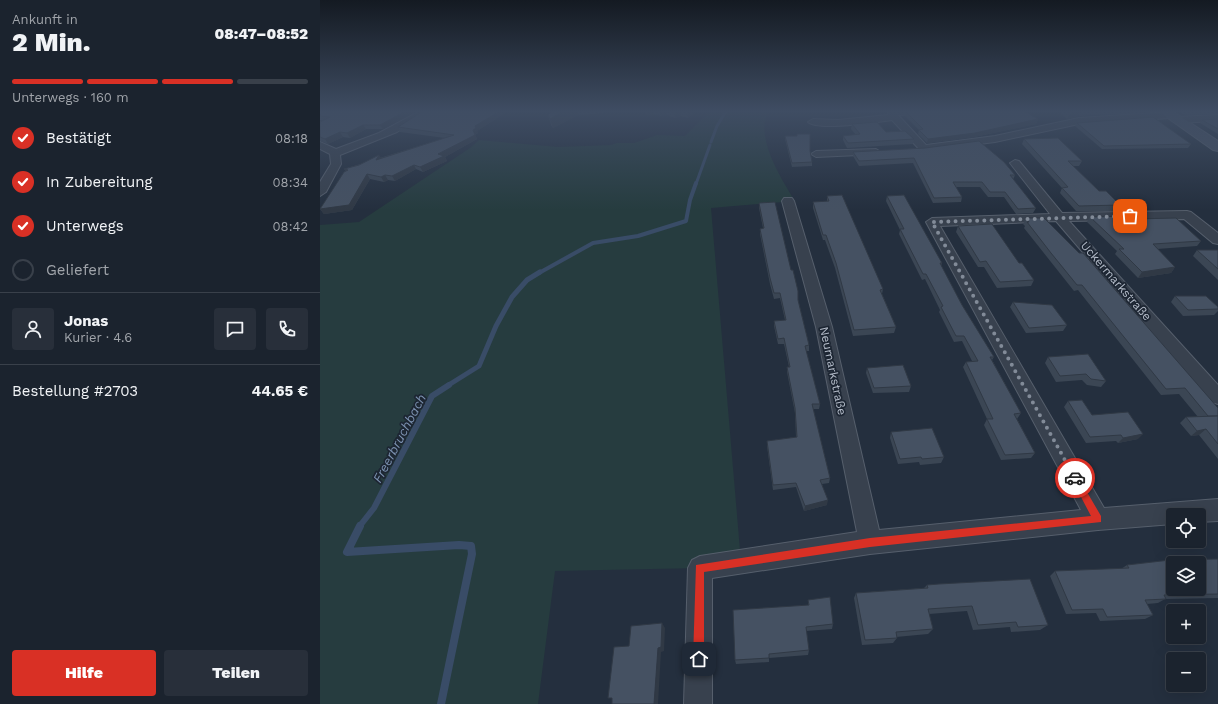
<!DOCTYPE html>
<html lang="de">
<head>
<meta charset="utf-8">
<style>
  :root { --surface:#1b232e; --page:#282f3a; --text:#f1f3f6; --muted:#a0a4aa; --line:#39404a; --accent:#d93025 }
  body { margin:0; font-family:"Work Sans",sans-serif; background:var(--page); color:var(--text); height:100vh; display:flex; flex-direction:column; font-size:15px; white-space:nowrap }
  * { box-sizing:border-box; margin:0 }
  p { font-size:13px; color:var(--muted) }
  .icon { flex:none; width:22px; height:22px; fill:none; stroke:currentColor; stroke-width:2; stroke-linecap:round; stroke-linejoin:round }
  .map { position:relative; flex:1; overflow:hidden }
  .panel { display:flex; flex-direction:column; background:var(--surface); width:320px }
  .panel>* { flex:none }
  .fabs { position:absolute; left:846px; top:508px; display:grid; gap:8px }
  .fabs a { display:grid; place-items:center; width:40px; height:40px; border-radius:4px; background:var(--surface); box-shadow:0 4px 16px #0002,0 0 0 1px var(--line); font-size:20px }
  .pin { position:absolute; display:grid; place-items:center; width:34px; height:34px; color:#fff; margin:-17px; border-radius:8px; box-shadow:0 2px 6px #0006 }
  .courier { position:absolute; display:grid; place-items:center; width:40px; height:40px; margin:-20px; border:3px solid #d93025; border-radius:50%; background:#fff; color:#222; box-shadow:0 1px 5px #0007 }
  .summary em { font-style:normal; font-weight:800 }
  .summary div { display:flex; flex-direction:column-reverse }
  .summary { display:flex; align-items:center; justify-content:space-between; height:68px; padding:0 12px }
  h1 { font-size:26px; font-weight:800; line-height:30px }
  .bar { display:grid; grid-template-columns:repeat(4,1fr); gap:6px 4px; align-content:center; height:48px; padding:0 12px }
  .bar i { height:5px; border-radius:3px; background:var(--line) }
  .bar .active { background:var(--accent) }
  .bar p { grid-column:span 4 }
  .line { display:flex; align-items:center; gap:10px; padding:0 12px; border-top:1px solid var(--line) }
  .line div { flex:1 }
  .round { display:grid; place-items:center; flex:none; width:42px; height:42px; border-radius:4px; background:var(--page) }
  ol { padding:0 12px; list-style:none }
  li { display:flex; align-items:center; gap:12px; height:44px }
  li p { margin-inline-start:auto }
  li .icon { padding:4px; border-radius:50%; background:var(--accent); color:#fff; stroke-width:4 }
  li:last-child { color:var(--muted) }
  li i { width:22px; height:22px; border:2px solid var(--line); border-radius:50% }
  .button { display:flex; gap:8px; margin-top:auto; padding:8px 12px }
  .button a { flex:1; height:46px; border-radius:4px; background:var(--accent); color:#fff; font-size:16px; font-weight:800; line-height:46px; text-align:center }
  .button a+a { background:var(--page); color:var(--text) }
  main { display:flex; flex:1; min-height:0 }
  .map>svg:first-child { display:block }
  .green { fill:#263c3f }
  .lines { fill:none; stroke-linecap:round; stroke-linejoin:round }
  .stream-far4 { stroke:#394c67; stroke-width:3 }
  .stream-far3 { stroke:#394c67; stroke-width:4 }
  .stream-far2 { stroke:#394c67; stroke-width:5 }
  .stream-far1 { stroke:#394c67; stroke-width:6 }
  .stream { stroke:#394c67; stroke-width:8 }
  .street-casing { stroke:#565f6c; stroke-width:2 }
  .secondary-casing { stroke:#565f6c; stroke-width:2 }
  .street { fill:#38414e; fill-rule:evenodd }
  .secondary { fill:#465061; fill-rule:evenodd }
  .wall { fill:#3b4654 }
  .shaded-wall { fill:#303945 }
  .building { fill:#455162; stroke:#303945; fill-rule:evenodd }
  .route { fill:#d93025 }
  .done { stroke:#828b98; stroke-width:4; stroke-dasharray:0 7.2 }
  .labels { text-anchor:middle; stroke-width:3.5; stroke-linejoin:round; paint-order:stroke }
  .street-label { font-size:12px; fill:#b4bcc9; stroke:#1d2633 }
  .water-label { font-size:13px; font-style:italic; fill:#7c92b1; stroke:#1d2633 }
</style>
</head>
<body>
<main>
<section class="panel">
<div class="summary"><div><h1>2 Min.</h1><p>Ankunft in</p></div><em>08:47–08:52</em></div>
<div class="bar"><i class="active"></i><i class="active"></i><i class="active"></i><i></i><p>Unterwegs · 160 m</p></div>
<ol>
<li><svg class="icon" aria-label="check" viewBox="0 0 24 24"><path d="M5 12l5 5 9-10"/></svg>Bestätigt<p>08:18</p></li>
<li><svg class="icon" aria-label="check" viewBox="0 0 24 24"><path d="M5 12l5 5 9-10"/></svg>In Zubereitung<p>08:34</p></li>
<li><svg class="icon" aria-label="check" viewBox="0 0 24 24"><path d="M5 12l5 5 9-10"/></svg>Unterwegs<p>08:42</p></li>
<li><i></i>Geliefert</li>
</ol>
<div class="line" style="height:72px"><a class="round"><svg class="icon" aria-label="person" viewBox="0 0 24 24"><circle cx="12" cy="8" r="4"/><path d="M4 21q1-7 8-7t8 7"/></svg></a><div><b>Jonas</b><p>Kurier · 4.6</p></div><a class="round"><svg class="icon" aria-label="chat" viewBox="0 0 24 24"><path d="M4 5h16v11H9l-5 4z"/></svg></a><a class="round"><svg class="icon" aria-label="phone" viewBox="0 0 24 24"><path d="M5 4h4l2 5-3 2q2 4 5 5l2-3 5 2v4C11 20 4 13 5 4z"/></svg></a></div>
<div class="line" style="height:52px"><div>Bestellung #2703</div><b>44.65 €</b></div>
<div class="button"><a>Hilfe</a><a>Teilen</a></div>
</section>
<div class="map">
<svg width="898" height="704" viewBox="0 0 898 704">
  <rect width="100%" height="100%" fill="#242f3e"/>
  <path class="green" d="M390,111H448C435,138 461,178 475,201L391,208L421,562L380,568L235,571L218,704H0V225L39,222L150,148L159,140L238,147L291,145L297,143H314L337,135L365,136Z"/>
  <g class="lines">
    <g class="stream-far4">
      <path d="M391,142L397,126L406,111"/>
      <path d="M376,184L390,145"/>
    </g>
    <path class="stream-far3" d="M219,273L273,243L318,236L366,221L370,200L376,183"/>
    <path class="stream-far2" d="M127,386L159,366L176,326L192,297L207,280L220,272"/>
    <path class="stream-far1" d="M39,527L54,508L112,396L129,385"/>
    <path class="stream" d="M40,526L27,552L139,545L151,546L152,554L121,704"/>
    <defs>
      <g id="street">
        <path d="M100,111H111L77,132L20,155L21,164L6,192L0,196V182L11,164L10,154L0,149V142L16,149L59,133Z"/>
        <path d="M568,111H601L597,114L578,115L606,145L675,136L759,118L850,112L855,115L850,118L759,124L675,142L604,151L600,150L572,120C558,122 497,131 488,122L493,119L518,120L568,115Z"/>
        <path d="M898,115V121L856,123L851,120L856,117Z"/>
        <path d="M556,149L561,152L560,154L496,157L491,154L496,151Z"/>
        <path d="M695,160L699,161L742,213L867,211L871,212L898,233V244L893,243L864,219L749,221L898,385V404L891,402L736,221L620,226L784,508L898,499V521L879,522V515H853V524L778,530L550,554L392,578V704H364L368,568L372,560L380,556L537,532L496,327L462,201L464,198H472L474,201L512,327L559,530L761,510L606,222L612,218L730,214L690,163Z"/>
      </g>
      <path id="secondary" d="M838,111H852L898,141V151L893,150Z"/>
    </defs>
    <use href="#street" class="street-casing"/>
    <use href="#secondary" class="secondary-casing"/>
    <use href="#street" class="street"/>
    <use href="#secondary" class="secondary"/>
  </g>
  <g class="wall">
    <path d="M0,111H97L63,129H46L30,138L23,137L8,144L0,141V122L3,120H0Z"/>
    <path d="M188,111L157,131L158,133L155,135L157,139L125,157L127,161L103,172L96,169L75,181L68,180L64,182L50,179L32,210L4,214L0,209L26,171L24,169L125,138L80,132L78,127Z"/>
    <path d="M232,111H287L284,113L258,115L233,128L231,125L228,115Z"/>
    <path d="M322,111H376L368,118L361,116L355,118L347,115L341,116L333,114L327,115Z"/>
    <path d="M738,111H820L819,113L759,116L747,119Z"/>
    <path d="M858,111H898V114L865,115Z"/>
    <path d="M586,112L718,119L716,124L654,137L607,143L598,134L599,130L585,116Z"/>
    <path d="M898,119V134L880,123L882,120Z"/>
    <path d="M757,123L871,144L868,148L782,149L755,126Z"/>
    <path d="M532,124L594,139L593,144L527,148L523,140V136L536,135L531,129Z"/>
    <path d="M465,136H477L490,151L492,162V166L472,167L465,139Z"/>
    <path d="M704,139L762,161L759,166H753L779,191L800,205L797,211H756L740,193L742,188L702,144Z"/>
    <path d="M605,148L695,175L693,180L716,208L713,213L696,214L684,197H668L660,187H636L642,197L641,202L613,203L593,163L539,166L533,156V152Z"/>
    <path d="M507,196L563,289L562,294L576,327L574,333L533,336L515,268L505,240H503L493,208V202H507Z"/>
    <path d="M567,196L622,263L621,266L642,305L674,357L672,360L701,413L697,419L715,453L711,458L681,460L664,425L667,419L643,367L646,362L652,361L642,341L634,342L619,312L620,310L605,279L602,280L579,234L580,230L566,201Z"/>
    <path d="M439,203L478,300L489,345V351H486L500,404L499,409H493L510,478L509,483L502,484L507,505L484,511L476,487L453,490L447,446V441L476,437L475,413L467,372V367H469L464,344H458L454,326V321L465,320L460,298L454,299L450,284L440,234V229L443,228L439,208Z"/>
    <path d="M770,217L814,219L881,241L877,246L837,249L855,267L851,273L818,278L795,254L797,251L767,222Z"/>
    <path d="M706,218L898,408V459L879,435L871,436L860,423L866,417H878L859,394L841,395L758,290L754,291L704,228L705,226L703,224Z"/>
    <path d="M638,226L699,263L714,280L711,286L677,288L664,267H658L636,232Z"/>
    <path d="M877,250H898V280L873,256Z"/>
    <path d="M855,296L898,307V311L894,315L863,316L851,302Z"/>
    <path d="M693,302L747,325L743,331L706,333L690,307Z"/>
    <path d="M728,357L786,381L781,387L767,385L762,380L736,382L725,363Z"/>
    <path d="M547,368L591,386L589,392L553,393L546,373Z"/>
    <path d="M748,401L772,415L818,439L798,443L796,441L766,443L744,407Z"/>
    <path d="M571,432L624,457L621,463L600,465L599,462L578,464L570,438Z"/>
    <path d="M898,559V598L845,599L838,603L827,604L833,615L825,619L780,621L776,613L746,614L730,576L735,571L801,569L807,565Z"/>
    <path d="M607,585L728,625L720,630L691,632L690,627L653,630L647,611L609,614L613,629L608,634L576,637L577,638L573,643L542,645L534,598L536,593L604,588Z"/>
    <path d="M488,600L513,624L512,629L486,631L489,650L488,655L449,658V662L416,664L415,660L488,605Z"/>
  </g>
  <g class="shaded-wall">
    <path d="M86,111H97L63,129L60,125Z"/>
    <path d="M180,111H188L157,131L155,126Z"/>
    <path d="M244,111H257L258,115L233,128L230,119Z"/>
    <path d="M326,111H333V114L327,115Z"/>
    <path d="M340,111H347V115L341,116Z"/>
    <path d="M354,111H361V116L355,118Z"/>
    <path d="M367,111H376L368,118Z"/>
    <path d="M757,111H761L759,116L747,119L750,113Z"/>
    <path d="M718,119L716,124L654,137L607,143L608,139Z"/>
    <path d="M43,125L46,129L30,138L27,133Z"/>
    <path d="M156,128L158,133L155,135L153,130Z"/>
    <path d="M20,132L23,137L8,144L5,139Z"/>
    <path d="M155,135L157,139L125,157L127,161L103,172L100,167L118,154Z"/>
    <path d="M59,155L62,159L56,160Z"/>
    <path d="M94,165L96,169L75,181L72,176Z"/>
    <path d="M47,174L50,179L32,210L4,214L0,209Z"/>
    <path d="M65,175L68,180L64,182L61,177Z"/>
    <path d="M855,267L851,273L818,278L822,272Z"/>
    <path d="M886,429L879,435L871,436L877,431Z"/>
    <path d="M823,434L818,439L798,443L803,438Z"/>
    <path d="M508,500L507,505L484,511L485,506Z"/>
    <path d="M342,623L345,628L344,651L341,652L338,704H334L338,648Z"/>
  </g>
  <g class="building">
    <path d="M0,111H86L60,125H43L27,133L20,132L5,139L0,137V122L10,117L0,116Z"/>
    <path d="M103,111H180L155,126L156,128L153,130L155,135L118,154L124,156L100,167L94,165L72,176L65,175L61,177L47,174L29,205L0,209L24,172L28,170L24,169L39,165L59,155L56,160L134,135L78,127Z"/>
    <path d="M232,111H244L230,119L228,115Z"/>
    <path d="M596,111H704L718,119L655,133L608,139L599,130L603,129L586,112Z"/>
    <path d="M748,111H757L750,113Z"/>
    <path d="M833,117L871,144L784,146L757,123Z"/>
    <path d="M898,119V129L882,120Z"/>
    <path d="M557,122L566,132L585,131L594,139L528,143L523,136L540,134L532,124Z"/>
    <path d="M477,134H490V151L492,162L472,163L465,136H477Z"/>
    <path d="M738,138L762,161H748L779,191H786L800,205L759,206L742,188L748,187L704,139Z"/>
    <path d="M659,141L684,162L695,175H690L716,208L698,209L685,192H670L662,182H633L642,197L614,198L594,158L539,161L533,152L605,148Z"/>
    <path d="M522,195L563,289L560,290L576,327L534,330L516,263L506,235H503L493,202L509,201L507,196Z"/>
    <path d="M584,195L622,263H620L621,265L642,305L674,357H670L701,413L694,414L715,453L685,455L667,419H673L646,362L658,361L644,336H636L621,307L623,306L606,274H603L580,229H584L567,196Z"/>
    <path d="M455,202L471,270H473L478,291V300L489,345L485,346L500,404H492L510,478L500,480L508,500L485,506L476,483L453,485L447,441L477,437L475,408L467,367H470L464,338L458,339L454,321L466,320L460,293H454L450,278L440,229L444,228L439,203Z"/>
    <path d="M811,216L814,219L856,218L881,241L833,244L855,267L822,272L799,249H804L770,217Z"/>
    <path d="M706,218H724L759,253H763L898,408V416H888L865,388L846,389L762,285H757L731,253L707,222H709Z"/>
    <path d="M672,224L699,263H702L714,280L680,282L666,261L660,262L638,226Z"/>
    <path d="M877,250H898V269Z"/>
    <path d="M855,296H886L898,307V309L868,310Z"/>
    <path d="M693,302L732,305L747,325L709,328Z"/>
    <path d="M768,354L786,381L771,379L766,374L740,376L728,357Z"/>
    <path d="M583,365L591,386L554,388L547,368Z"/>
    <path d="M762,400L772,415L808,412L823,434L803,438L801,435L770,437L748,401Z"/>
    <path d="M898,416V444L886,429L877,431L866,417Z"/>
    <path d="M612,428L624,457L602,459L601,457L580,459L571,432Z"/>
    <path d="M898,559V594L844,595L846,599L825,600L833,615L787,617L783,609L752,610L735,571L809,568L807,565L850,560ZM853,563H879V589H853Z"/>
    <path d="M710,579L728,625L698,627L696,622L658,625L652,606L608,609L613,629L576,632L577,638L545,640L536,593L608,588L607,585L619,584Z"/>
    <path d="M510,597L513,624L486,627L489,650L449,654V658L415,660L413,610L489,605L488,600Z"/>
    <path d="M342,623L341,647L338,648L334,704H292V698H288L294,647L309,646L311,626Z"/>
  </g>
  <linearGradient id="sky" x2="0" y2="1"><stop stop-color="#141a22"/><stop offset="0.53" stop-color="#3f4d63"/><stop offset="1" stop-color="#3f4d63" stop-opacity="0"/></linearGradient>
  <rect width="898" height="210" fill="url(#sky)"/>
  <path class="route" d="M755,474L757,475L781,516V522L550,547L384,572V659L382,662L379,664L375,662L373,659L376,565L550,538L771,516L751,478Z"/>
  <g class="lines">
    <path class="done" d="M755,478L612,222L810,216"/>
  </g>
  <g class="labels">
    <g class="street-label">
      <text transform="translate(796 281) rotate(49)" y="4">Uckermarkstraße</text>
      <text transform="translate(513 371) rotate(78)" y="4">Neumarkstraße</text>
    </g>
    <g class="water-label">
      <text transform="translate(79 438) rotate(-62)" y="5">Freerbruchbach</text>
    </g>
  </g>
</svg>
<div class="fabs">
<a><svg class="icon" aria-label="locate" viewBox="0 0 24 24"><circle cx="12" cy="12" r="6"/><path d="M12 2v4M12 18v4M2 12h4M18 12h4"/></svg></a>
<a><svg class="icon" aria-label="layers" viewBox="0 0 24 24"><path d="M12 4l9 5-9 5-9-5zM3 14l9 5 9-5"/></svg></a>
<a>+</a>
<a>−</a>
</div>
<div class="pin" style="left:810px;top:216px;background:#ea580c"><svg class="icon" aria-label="bag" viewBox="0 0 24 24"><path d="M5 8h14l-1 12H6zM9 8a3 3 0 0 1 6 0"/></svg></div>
<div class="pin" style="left:379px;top:659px;background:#1f2937"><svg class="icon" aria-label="home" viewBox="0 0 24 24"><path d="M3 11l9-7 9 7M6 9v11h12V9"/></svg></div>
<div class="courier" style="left:755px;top:478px"><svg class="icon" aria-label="car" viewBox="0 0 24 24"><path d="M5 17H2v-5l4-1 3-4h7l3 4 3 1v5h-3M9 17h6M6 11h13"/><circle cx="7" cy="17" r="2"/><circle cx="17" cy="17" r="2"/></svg></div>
</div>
</main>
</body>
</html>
